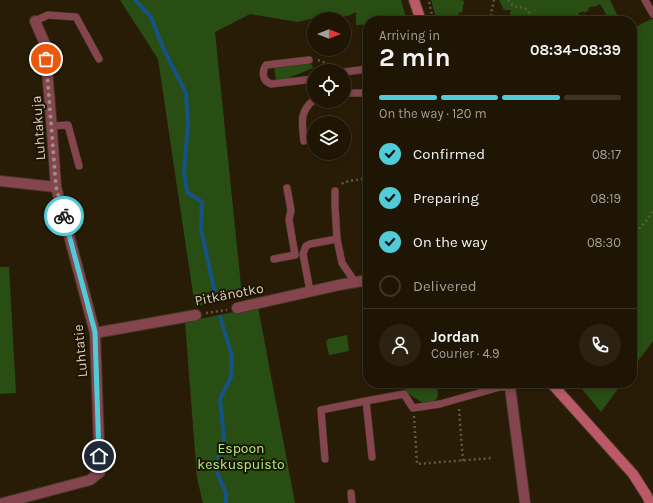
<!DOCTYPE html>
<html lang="en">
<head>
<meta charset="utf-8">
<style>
  :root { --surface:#1f1505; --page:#2c2213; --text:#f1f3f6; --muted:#a19f9a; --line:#3c3427; --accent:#52cbd8 }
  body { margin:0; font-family:Karla,sans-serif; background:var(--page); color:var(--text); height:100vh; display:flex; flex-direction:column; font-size:15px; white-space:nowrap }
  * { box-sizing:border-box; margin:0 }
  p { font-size:13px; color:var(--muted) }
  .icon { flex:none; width:22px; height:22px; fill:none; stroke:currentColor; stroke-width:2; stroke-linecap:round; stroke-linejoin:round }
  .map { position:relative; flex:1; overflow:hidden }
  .drawer { position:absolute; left:363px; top:16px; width:274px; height:372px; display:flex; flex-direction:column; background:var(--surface); border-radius:16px; box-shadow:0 2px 6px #0003,0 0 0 1px var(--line) }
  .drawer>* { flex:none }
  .needle { width:26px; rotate:90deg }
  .controls { position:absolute; left:307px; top:12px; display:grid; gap:8px }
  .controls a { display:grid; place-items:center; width:44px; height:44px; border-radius:50%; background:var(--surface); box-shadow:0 2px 6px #0003,0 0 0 1px var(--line); font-size:20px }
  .pin { position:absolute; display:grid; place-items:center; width:34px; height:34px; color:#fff; margin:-17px; border:2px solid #fff; border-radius:50%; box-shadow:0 1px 4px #0007 }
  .courier { position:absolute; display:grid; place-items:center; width:40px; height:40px; margin:-20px; border:3px solid #52cbd8; border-radius:50%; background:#fff; color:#222; box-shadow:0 1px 5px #0007 }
  .head em { font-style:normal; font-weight:700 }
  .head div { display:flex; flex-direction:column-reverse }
  .head { display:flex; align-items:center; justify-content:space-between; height:68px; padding:0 16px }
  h1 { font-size:26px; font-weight:700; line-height:30px }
  .bar { display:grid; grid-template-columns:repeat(4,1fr); gap:6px 4px; align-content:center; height:48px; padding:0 16px }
  .bar i { height:5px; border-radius:3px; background:var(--line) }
  .bar .on { background:var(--accent) }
  .bar p { grid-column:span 4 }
  .line { display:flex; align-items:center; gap:10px; padding:0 16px; border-top:1px solid var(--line) }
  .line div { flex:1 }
  .round { display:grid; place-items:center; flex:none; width:42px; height:42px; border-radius:21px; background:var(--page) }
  ol { padding:0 16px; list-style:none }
  li { display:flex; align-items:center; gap:12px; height:44px }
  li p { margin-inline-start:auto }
  li .icon { padding:4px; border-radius:50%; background:var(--accent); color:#111; stroke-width:4 }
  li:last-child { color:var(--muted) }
  li i { width:22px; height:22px; border:2px solid var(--line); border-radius:50% }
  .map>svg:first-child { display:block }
  .green { fill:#284e13 }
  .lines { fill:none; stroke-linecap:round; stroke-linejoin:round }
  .stream { stroke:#155386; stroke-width:4 }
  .lane-casing { stroke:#453925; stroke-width:8 }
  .street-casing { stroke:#453925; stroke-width:12 }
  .secondary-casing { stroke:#453925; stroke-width:12 }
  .path { stroke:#625744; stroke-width:2.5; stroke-dasharray:2 3; stroke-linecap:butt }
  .lane { stroke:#84454f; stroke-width:7 }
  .street { stroke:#84454f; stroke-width:10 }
  .secondary { stroke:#bc5969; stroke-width:10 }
  .done { stroke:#9b9181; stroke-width:4; stroke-dasharray:0 7.2 }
  .route { stroke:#52cbd8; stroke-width:5 }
  .labels { text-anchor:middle; stroke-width:4; stroke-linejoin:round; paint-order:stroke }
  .street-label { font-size:14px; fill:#d8d0c3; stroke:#1f1301 }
  .park-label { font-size:14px; fill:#a5f083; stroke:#1f1301 }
</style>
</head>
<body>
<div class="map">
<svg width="653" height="503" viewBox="0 0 653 503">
  <rect width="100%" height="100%" fill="#291c07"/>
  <g class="green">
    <path d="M120,0H401L407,21H368V24L356,25V12L348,16L310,19L298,22L250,14L215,32L242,295L195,307L158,59Z"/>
    <path d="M431,0H463L462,1H464L462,13L459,12L457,21H437Z"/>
    <path d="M499,0H610L620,21H610L600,4L594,7L593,6L588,8L589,10L584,13L583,11L578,14L579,16L574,19L573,17L568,20L569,21H513L510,14L511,10H504Z"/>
    <path d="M651,19H653V341L632,369V29Z"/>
    <path d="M308,63L312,65L313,68L281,81H276L274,67Z"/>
    <path d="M0,267H9L16,393L0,394Z"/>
    <path d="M258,307L295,503H203L197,478L185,322Z"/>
    <path d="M347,335L349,351L329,355L326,342L328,339Z"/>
    <path d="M577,383H622L601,412Z"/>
    <path d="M436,384C439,398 440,401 424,404L406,392L405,389Z"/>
  </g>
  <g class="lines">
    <g class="stream">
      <path d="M135,0L151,17L164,50L186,93L188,124L184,171L187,192L202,202L201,229L215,293"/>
      <path d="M220,317L232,356L231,377L220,399L224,439L215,468L226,493V503"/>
    </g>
    <defs>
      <g id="lane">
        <path d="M645,0L653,14"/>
        <path d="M35,21L48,15L76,17L99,59"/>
        <path d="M309,60L266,65C261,73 263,81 271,84L314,79"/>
        <path d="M344,72L368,69"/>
        <path d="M344,93H368"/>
        <path d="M52,126L68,125L79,166"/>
        <path d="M304,141C302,124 299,111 314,100"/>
        <path d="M335,191V207L337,239L342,263L355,282"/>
        <path d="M274,259L295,255L289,220L291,210L287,188"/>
        <path d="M310,291L303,254L306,246L310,244L337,239"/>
        <path d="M372,457L366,401L404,394L413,408L440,404L500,387H510"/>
        <path d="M325,459L321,410L366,401"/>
        <path d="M351,493L352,503"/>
      </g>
      <g id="street">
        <path d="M0,181L56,187"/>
        <path d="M237,308L339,285L368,280"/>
        <path d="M95,333L196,315"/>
        <path d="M514,383L510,387L525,503"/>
        <path d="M3,503L90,480L100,472L95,333L56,187L51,118L45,44L35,21"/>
      </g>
      <g id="secondary">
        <path d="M414,0L421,21"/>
        <path d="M551,383L633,474L647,496L650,503"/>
      </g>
    </defs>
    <use href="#lane" class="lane-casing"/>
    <use href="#street" class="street-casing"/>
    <use href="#secondary" class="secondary-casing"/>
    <g class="path">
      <path d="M508,0L513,6L525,8L532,16"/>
      <path d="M429,2L432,15"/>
      <path d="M493,21L491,14L494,0"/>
      <path d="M318,60L328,64L333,71"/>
      <path d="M342,184L344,182L368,178"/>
      <path d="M632,236L648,219L653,210"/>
      <path d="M206,313L227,310"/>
      <path d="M459,409L463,461"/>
      <path d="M414,416L417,464L492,458"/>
    </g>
    <use href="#lane" class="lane"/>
    <use href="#street" class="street"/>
    <use href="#secondary" class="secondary"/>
  </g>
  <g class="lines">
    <path class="done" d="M46,59L56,187L64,216"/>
    <path class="route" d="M64,216L95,332L99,456"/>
  </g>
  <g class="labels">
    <g class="street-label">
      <text transform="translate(38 128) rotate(-94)" y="5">Luhtakuja</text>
      <text transform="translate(229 294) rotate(-11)" y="5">Pitkänotko</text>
      <text transform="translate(80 351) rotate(-95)" y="5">Luhtatie</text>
    </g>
    <g class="park-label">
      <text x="241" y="453">Espoon<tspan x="241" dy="16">keskuspuisto</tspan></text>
    </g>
  </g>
</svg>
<div class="controls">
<a><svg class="needle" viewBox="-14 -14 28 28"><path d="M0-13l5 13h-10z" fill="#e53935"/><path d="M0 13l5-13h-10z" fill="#a19f9a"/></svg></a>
<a><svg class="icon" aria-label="locate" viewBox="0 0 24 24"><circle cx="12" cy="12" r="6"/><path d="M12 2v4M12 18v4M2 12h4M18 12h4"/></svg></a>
<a><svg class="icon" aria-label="layers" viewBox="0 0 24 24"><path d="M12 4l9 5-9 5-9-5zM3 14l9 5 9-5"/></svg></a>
</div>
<div class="pin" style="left:46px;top:59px;background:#ea580c"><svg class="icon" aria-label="bag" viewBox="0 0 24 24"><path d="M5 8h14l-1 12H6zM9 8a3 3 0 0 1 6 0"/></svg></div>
<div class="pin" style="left:99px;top:456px;background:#1f2937"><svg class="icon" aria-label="home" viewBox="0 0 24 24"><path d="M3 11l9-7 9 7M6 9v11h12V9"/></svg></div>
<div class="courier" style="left:64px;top:216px"><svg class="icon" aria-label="bike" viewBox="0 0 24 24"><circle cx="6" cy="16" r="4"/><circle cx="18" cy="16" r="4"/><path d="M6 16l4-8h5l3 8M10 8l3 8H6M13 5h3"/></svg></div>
<section class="drawer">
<div class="head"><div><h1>2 min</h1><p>Arriving in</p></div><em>08:34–08:39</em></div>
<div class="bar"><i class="on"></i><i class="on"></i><i class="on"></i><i></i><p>On the way · 120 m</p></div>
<ol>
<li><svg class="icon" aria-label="check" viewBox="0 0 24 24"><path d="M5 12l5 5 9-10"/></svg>Confirmed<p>08:17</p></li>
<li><svg class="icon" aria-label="check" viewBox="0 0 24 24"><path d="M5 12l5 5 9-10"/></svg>Preparing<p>08:19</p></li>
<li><svg class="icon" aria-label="check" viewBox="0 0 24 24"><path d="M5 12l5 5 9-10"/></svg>On the way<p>08:30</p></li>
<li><i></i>Delivered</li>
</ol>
<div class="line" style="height:72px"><a class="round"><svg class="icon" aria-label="person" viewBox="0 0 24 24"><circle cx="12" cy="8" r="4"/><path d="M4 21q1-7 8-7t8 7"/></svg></a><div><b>Jordan</b><p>Courier · 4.9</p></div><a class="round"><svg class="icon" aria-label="phone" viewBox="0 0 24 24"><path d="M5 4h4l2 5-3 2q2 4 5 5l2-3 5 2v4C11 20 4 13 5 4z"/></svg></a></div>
</section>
</div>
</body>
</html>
